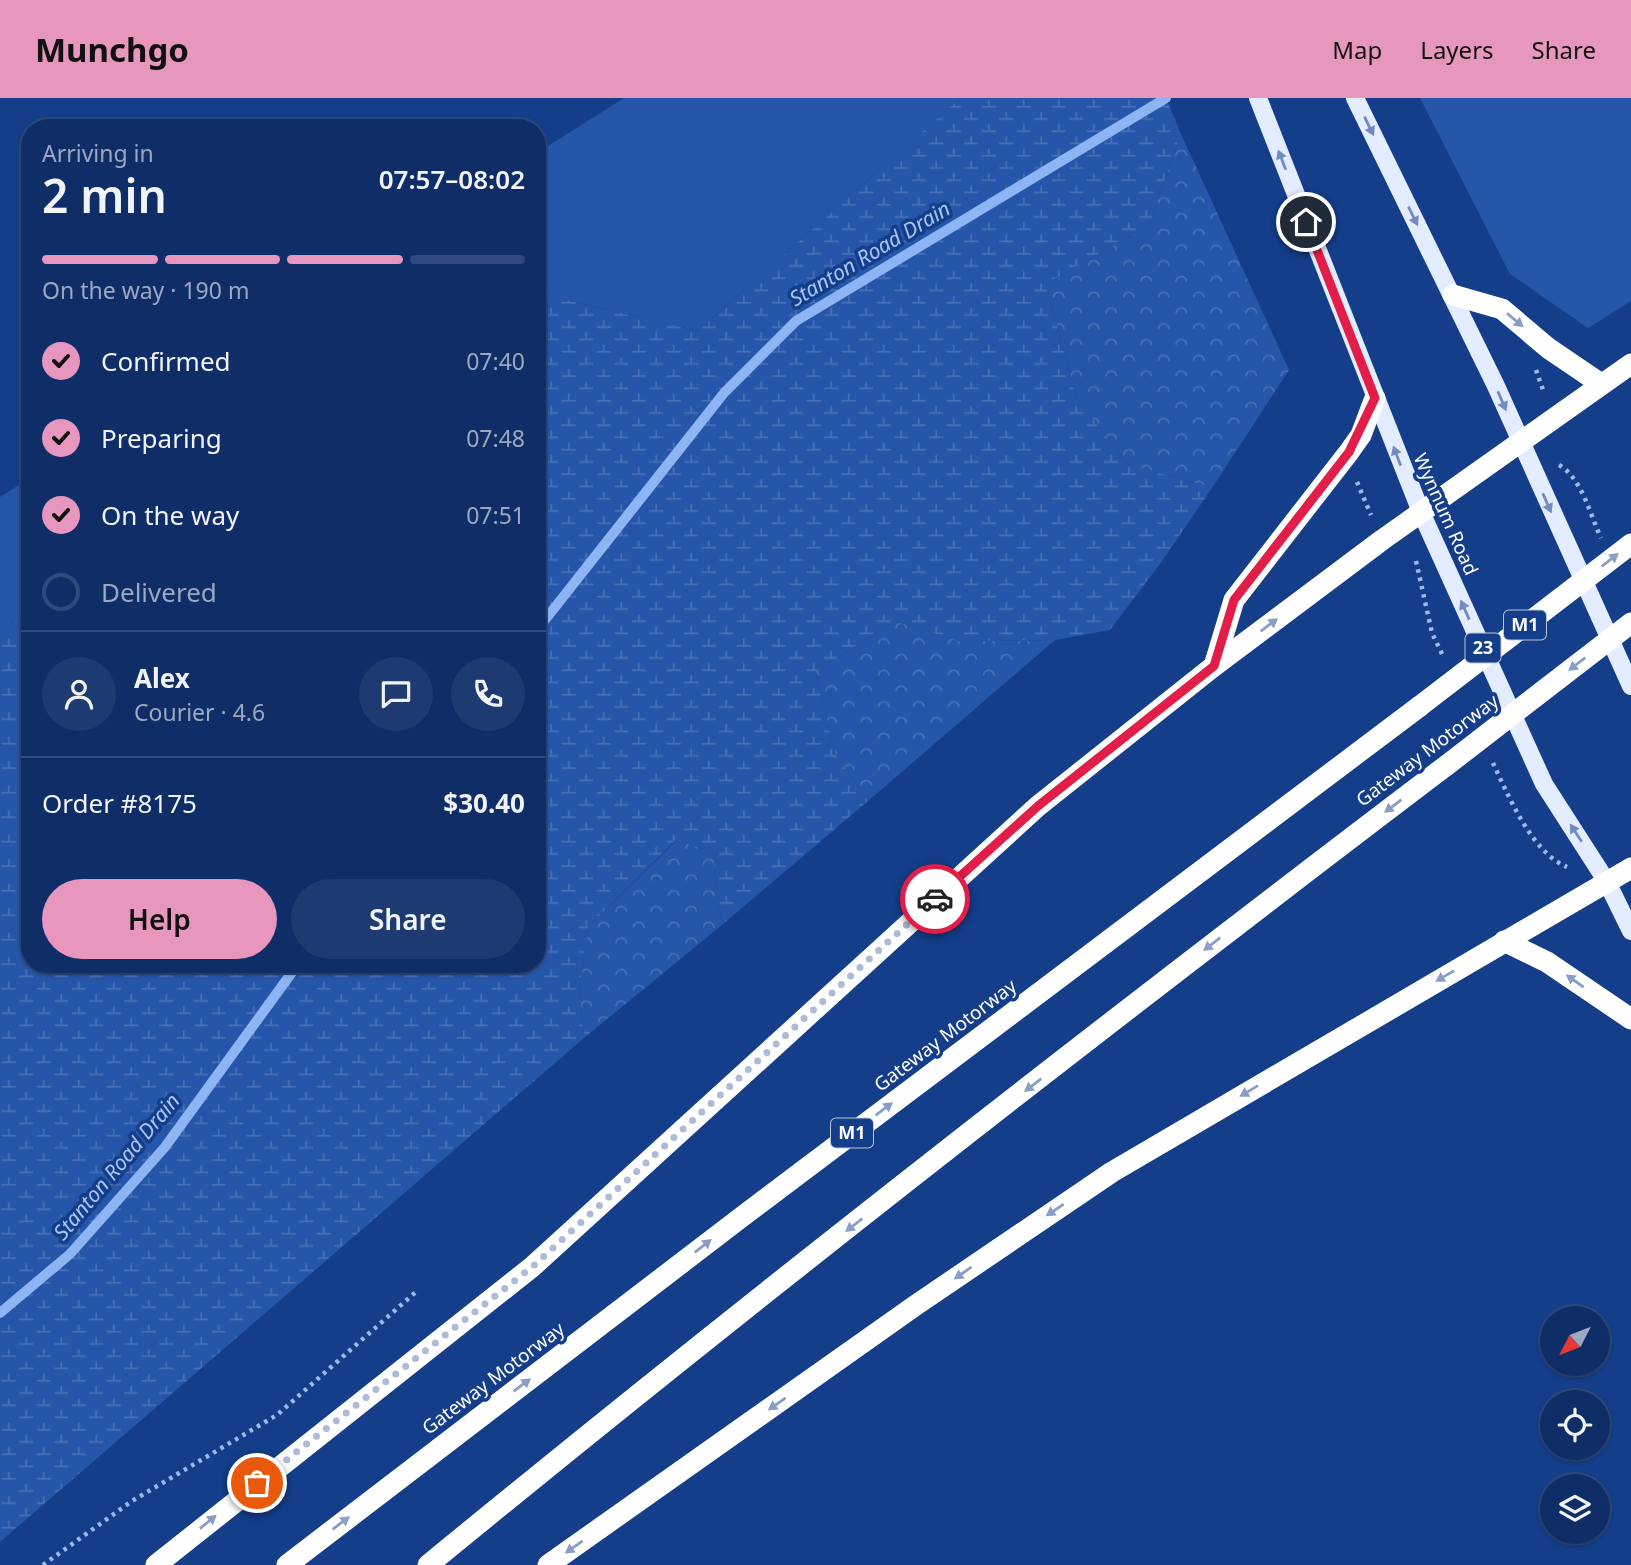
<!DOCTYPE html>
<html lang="en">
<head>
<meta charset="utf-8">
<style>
  :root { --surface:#0f2e68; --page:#1d3a71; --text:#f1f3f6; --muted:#9ba8c0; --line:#2f4a7c; --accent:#e797bd }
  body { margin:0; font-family:"Noto Sans",sans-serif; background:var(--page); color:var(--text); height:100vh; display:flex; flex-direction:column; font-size:26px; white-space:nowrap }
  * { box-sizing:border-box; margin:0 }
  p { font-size:23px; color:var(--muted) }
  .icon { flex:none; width:38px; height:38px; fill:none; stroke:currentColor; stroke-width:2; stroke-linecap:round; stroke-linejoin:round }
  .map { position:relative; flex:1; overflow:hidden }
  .details { position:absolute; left:21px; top:21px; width:525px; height:854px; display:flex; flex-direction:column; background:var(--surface); border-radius:28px; box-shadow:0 2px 5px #0004,0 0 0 2px var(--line) }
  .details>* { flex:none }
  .needle { width:46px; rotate:228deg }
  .fabs { position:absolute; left:1540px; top:1208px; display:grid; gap:14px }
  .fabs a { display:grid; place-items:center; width:70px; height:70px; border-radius:50%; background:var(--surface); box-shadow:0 2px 5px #0004,0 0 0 2px var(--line); font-size:35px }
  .pin { position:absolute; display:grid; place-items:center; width:60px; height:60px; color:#fff; margin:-30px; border:4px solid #fff; border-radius:50%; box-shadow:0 2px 7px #0007 }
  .courier { position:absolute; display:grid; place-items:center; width:70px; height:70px; margin:-35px; border:5px solid #e11d48; border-radius:50%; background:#fff; color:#222; box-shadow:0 2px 9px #0007 }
  .summary em { font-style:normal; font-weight:600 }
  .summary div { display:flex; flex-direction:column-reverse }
  .summary { display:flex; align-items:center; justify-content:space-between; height:119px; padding:0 21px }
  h1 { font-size:46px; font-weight:600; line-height:52px }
  .bar { display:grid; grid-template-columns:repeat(4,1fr); gap:10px 7px; align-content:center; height:84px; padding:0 21px }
  .bar i { height:9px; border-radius:5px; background:var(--line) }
  .bar .selected { background:var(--accent) }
  .bar p { grid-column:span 4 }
  .line { display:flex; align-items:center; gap:18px; padding:0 21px; border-top:2px solid var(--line) }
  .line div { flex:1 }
  .round { display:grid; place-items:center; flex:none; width:74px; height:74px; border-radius:37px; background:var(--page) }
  ol { padding:0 21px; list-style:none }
  li { display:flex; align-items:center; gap:21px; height:77px }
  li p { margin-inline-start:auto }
  li .icon { padding:7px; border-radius:50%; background:var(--accent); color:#111; stroke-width:4 }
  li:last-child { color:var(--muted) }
  li i { width:38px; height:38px; border:4px solid var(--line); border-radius:50% }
  .cta { display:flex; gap:14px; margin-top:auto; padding:14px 21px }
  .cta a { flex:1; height:80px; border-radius:42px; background:var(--accent); color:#111; font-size:28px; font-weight:600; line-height:80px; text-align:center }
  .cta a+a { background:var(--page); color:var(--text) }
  header { display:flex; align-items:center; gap:42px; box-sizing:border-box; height:98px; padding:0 35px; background:var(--accent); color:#111 }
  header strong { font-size:33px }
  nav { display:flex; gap:38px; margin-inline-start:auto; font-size:24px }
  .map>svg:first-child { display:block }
  .green { fill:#2656a9 }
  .forest { fill:url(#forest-crowns) }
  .wetland { fill:url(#wetland-marsh) }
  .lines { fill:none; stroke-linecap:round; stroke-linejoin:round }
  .stream { stroke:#8db4f3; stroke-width:10 }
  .path { stroke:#9bbaf0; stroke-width:4.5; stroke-dasharray:3.5 5; stroke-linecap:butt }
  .primary { stroke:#e4ecff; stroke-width:18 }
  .highway { stroke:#fff; stroke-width:21 }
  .highway-bridge { stroke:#fff; stroke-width:21 }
  .oneway { fill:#728cbf }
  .oneway2 { fill:#8a9ec4 }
  .done { stroke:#adbbd6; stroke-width:7; stroke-dasharray:0 12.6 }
  .route { stroke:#e11d48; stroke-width:9 }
  .labels { text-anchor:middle; stroke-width:7; stroke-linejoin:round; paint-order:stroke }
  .shield { fill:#143e8a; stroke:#b8c5dc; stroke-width:2 }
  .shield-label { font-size:18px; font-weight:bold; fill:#fff }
  .street-label { font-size:19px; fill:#fff; stroke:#143e8a }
  .water-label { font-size:21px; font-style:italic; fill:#a7c5f7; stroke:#143e8a }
</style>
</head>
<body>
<header>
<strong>Munchgo</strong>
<nav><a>Map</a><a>Layers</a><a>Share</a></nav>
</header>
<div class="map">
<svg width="1631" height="1467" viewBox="0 0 1631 1467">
  <defs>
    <pattern id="forest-crowns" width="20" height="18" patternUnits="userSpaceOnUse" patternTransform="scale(1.75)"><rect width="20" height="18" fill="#2656a9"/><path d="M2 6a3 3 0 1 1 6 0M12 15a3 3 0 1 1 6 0" fill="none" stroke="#476fb6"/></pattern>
    <pattern id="wetland-marsh" width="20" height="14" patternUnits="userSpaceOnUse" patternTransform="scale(1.75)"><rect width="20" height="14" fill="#2656a9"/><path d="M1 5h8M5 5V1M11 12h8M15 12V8" fill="none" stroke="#476fb6"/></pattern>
  </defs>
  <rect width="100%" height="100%" fill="#143e8a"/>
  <g class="green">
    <path d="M624,0H960L698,233L537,195V55Z"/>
    <path d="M1420,0H1631V203L1588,230L1510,176Z"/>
    <path d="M30,380V514L0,533V399Z"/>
  </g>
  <g class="forest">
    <path d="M1181,36L1289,272L1212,390L1127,366L1076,298L1046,186L1149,127Z"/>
    <path d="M895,523L959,543L1055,542L868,703L835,655L815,574Z"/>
    <path d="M677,742L713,754L722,827L584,940L579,894L588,829Z"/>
  </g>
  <path class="wetland" d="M960,0H1166L1181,36L1149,127L1046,186L1076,298L1127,366L1212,390L1160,466L1110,532L1055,542L958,543L895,523L815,574L835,655L868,703L722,827L713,754L676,742L588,829L579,894L584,940L0,1444V533L30,514V866H537V195L698,233Z"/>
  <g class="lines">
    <g class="stream">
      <path d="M537,532L724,295L796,223L1166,0"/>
      <path d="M0,1215L70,1156L165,1049L298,866"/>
    </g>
    <g class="path">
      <path d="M1536,272L1543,292"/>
      <path d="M1559,367C1582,380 1590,417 1601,440"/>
      <path d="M1357,384L1371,417"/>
      <path d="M1416,463L1432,535L1443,558"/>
      <path d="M1493,665C1508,697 1532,755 1567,769"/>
      <path d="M43,1467L132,1403L277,1317L418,1192"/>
    </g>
    <g class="primary">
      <path d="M1258,0L1421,414L1544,686L1607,784L1631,833"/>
      <path d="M1355,0L1496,288L1631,588"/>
    </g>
    <g class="highway">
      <path d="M1453,197L1502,211L1548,250L1601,286"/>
      <path d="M1214,568L1234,502L1349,354L1361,337L1375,300"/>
      <path d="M1504,843L1547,864L1631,921"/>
      <path d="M156,1467L532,1169L1038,708L1214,568L1382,442L1631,266"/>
      <path d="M287,1467L739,1121L1420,608"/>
      <path d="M428,1467C762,1193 1103,928 1447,667"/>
      <path d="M548,1467L916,1207L1112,1074L1631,770"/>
    </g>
    <g class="highway-bridge">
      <path d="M1420,608L1631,446"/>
      <path d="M1447,667L1631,525"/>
    </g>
  </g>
  <defs><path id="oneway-solid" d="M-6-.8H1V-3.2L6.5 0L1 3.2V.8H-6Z" transform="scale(1.75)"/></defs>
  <g class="oneway">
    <use href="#oneway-solid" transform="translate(1369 28) rotate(64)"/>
    <use href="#oneway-solid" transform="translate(1282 62) rotate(-111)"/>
    <use href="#oneway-solid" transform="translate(1413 118) rotate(64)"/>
    <use href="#oneway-solid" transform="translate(1502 303) rotate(67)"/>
    <use href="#oneway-solid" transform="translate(1397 358) rotate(-111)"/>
    <use href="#oneway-solid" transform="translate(1547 405) rotate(66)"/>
    <use href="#oneway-solid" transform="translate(1465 512) rotate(-114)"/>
    <use href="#oneway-solid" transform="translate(1576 735) rotate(-123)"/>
  </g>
  <g class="oneway2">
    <use href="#oneway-solid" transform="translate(1515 222) rotate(40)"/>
    <use href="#oneway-solid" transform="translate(1610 462) rotate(-38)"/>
    <use href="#oneway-solid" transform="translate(1269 527) rotate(-37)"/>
    <use href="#oneway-solid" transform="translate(1577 566) rotate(142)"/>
    <use href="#oneway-solid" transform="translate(1393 708) rotate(143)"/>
    <use href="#oneway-solid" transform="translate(1212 846) rotate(142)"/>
    <use href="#oneway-solid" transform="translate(1445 878) rotate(150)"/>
    <use href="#oneway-solid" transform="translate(1575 883) rotate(-145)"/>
    <use href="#oneway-solid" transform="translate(1033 987) rotate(142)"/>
    <use href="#oneway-solid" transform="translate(1249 993) rotate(149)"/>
    <use href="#oneway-solid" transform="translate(884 1011) rotate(-37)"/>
    <use href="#oneway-solid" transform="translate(1055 1112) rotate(146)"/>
    <use href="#oneway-solid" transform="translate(854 1127) rotate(142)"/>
    <use href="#oneway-solid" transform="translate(703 1148) rotate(-38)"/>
    <use href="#oneway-solid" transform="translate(963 1175) rotate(145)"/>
    <use href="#oneway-solid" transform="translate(522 1287) rotate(-37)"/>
    <use href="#oneway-solid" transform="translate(777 1306) rotate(145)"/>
    <use href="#oneway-solid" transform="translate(208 1424) rotate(-39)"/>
    <use href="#oneway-solid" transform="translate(341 1425) rotate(-37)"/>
    <use href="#oneway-solid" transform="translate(574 1449) rotate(145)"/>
  </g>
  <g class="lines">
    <path class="done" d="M257,1385L532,1169L935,801"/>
    <path class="route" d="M935,801L1038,708L1214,568L1234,502L1349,354L1375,300L1306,124"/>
  </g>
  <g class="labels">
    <g class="shield">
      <rect x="1504" y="512.5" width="42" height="29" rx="5"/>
      <rect x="1465.5" y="535.5" width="35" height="29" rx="5"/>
      <rect x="831" y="1020.5" width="42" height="29" rx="5"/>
    </g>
    <g class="shield-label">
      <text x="1525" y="533">M1</text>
      <text x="1483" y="556">23</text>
      <text x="852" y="1041">M1</text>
    </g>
    <g class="street-label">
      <text transform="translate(1446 416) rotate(66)" y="7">Wynnum Road</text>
      <text transform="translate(1427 652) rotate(-37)" y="7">Gateway Motorway</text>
      <text transform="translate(945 937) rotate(-37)" y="7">Gateway Motorway</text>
      <text transform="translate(493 1280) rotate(-37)" y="7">Gateway Motorway</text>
    </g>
    <g class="water-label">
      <text transform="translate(870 156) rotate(-31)" y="7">Stanton Road Drain</text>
      <text transform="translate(117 1069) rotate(-50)" y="7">Stanton Road Drain</text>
    </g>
  </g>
</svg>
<div class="fabs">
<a><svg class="needle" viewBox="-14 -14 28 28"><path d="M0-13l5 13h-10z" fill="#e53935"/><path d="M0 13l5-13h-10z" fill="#9ba8c0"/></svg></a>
<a><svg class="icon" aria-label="locate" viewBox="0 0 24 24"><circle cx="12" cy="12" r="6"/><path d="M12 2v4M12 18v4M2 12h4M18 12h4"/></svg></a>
<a><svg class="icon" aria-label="layers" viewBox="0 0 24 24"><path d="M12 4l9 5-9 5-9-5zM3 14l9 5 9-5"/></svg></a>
</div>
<div class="pin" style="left:257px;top:1385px;background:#ea580c"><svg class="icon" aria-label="bag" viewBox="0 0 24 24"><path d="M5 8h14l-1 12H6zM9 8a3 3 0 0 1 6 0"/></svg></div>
<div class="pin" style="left:1306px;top:124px;background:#1f2937"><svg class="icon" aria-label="home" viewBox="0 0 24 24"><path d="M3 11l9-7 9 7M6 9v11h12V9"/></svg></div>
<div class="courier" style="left:935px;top:801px"><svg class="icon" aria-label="car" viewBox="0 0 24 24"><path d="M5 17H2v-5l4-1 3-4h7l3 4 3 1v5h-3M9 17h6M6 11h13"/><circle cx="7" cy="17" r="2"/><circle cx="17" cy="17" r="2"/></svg></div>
<section class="details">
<div class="summary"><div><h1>2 min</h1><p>Arriving in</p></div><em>07:57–08:02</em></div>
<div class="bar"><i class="selected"></i><i class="selected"></i><i class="selected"></i><i></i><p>On the way · 190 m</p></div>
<ol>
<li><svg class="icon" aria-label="check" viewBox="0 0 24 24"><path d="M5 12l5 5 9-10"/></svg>Confirmed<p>07:40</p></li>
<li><svg class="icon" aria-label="check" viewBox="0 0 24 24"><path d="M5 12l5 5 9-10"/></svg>Preparing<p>07:48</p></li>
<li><svg class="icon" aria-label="check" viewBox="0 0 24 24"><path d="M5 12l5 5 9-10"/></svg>On the way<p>07:51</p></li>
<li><i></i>Delivered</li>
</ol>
<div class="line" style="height:126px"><a class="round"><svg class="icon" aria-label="person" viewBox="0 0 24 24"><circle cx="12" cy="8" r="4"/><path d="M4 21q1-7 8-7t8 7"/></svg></a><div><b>Alex</b><p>Courier · 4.6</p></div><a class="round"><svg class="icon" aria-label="chat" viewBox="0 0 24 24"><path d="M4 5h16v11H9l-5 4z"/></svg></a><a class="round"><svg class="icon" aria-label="phone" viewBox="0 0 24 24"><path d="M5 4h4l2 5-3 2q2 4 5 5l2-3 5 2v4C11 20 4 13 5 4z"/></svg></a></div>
<div class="line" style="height:91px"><div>Order #8175</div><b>$30.40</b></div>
<div class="cta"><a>Help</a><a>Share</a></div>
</section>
</div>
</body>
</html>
